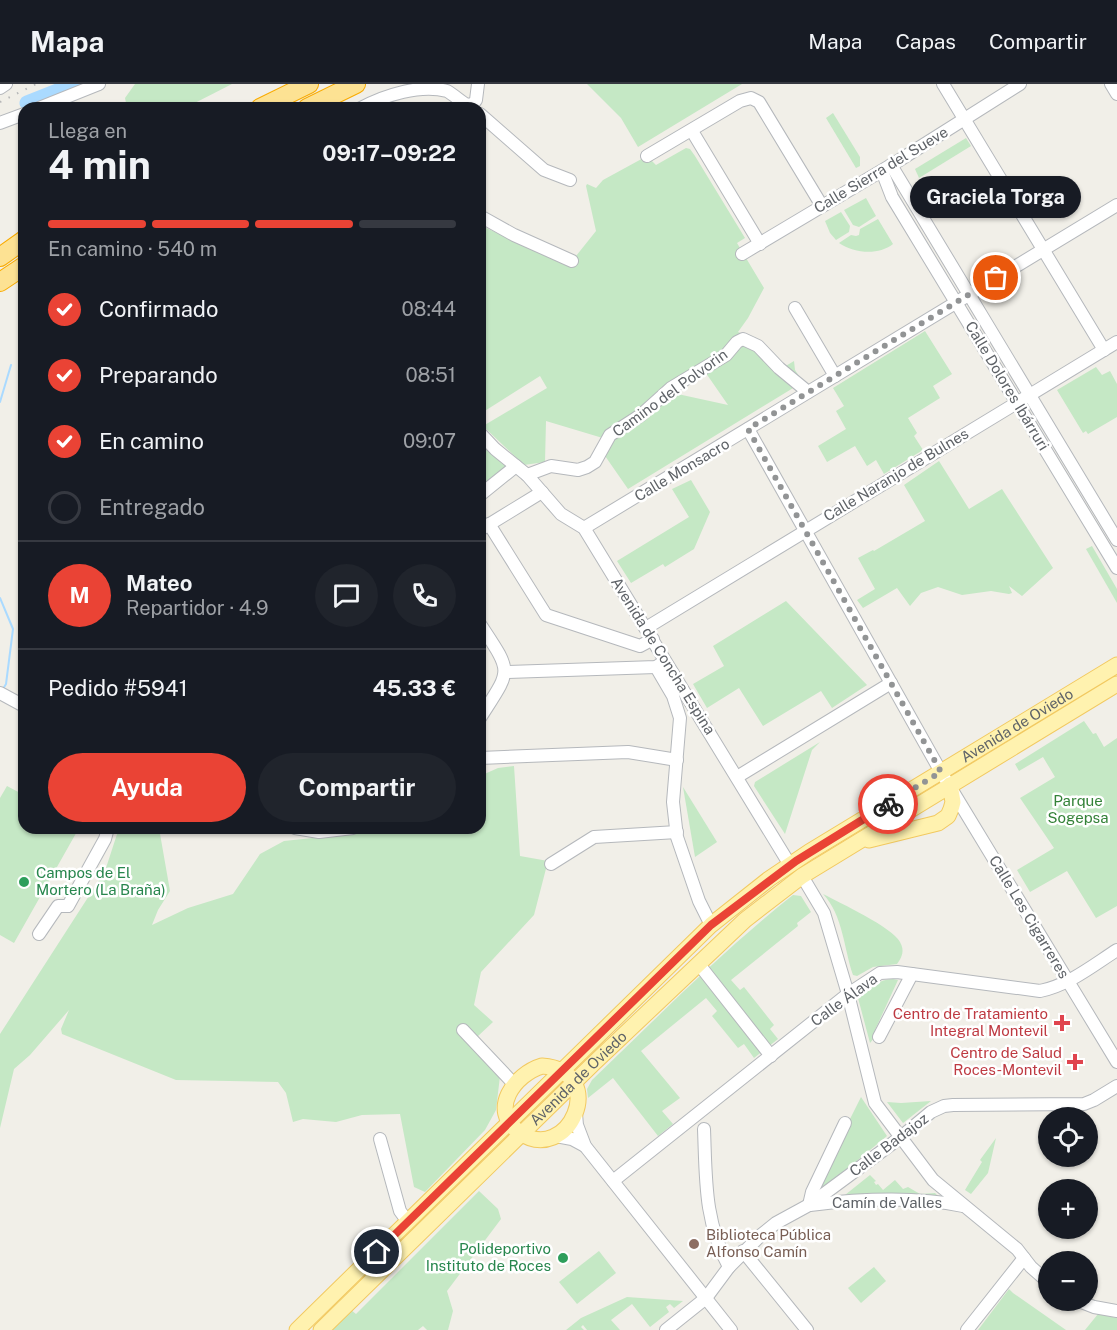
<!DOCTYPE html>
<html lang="es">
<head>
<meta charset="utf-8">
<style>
  :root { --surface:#171b24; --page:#20242c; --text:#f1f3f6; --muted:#9ea1a6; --line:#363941; --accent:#ea4335 }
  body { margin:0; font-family:"Public Sans",sans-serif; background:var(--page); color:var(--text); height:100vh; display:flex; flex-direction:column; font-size:22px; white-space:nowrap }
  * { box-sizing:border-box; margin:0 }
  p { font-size:20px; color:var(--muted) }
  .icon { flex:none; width:33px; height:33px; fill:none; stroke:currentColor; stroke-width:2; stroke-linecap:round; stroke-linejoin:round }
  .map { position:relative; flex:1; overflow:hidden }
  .side { position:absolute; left:18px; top:18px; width:468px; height:732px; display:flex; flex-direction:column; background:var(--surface); border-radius:18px; box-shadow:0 2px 4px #0004 }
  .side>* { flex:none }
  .buttons { position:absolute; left:1038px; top:1023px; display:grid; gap:12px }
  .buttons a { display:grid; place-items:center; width:60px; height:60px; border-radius:50%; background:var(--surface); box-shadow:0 2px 4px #0004; font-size:30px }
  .pin { position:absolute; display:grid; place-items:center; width:51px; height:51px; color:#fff; margin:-26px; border:3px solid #fff; border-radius:50%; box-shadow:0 2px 6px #0007 }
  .courier { position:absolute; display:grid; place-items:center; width:60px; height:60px; margin:-30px; border:4px solid #ea4335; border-radius:50%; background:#fff; color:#222; box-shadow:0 2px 8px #0007 }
  .bubble { position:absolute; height:42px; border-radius:21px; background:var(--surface); box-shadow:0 2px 4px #0004; font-size:20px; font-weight:700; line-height:42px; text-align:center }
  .headline em { font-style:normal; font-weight:700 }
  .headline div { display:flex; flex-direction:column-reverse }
  .headline { display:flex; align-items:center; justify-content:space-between; height:102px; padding:0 30px }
  h1 { font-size:39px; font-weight:700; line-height:45px }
  .bar { display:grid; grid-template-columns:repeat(4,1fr); gap:9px 6px; align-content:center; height:72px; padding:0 30px }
  .bar i { height:8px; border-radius:4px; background:var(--line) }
  .bar .active { background:var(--accent) }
  .bar p { grid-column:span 4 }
  .line { display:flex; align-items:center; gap:15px; padding:0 30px; border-top:2px solid var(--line) }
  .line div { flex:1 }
  .round { display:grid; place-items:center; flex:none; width:63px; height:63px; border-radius:32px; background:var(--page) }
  ol { padding:0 30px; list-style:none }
  li { display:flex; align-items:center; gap:18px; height:66px }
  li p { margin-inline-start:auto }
  li .icon { padding:6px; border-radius:50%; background:var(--accent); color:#fff; stroke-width:4 }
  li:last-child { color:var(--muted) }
  li i { width:33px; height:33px; border:3px solid var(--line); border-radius:50% }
  .cta { display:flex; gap:12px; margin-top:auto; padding:12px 30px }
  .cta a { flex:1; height:69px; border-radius:36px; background:var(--accent); color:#fff; font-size:24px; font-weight:700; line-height:69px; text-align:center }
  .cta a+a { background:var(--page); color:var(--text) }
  header { display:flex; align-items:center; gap:36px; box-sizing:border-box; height:84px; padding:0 30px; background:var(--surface); border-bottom:2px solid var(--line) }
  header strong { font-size:28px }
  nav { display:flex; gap:33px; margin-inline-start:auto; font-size:21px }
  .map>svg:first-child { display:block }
  .green { fill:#c5e8c5 }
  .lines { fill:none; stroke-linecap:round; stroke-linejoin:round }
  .stream { stroke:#aadaff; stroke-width:2 }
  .river { stroke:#aadaff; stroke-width:15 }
  .minor-casing { stroke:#b5b8bc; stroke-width:14 }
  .major-casing { stroke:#f2c960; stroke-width:17 }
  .highway-casing { stroke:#f9ab00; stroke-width:20 }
  .minor { stroke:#fff; stroke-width:12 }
  .major { stroke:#fff2af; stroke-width:15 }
  .highway { stroke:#fde293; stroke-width:18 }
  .rail { stroke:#b6b7b8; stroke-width:2; stroke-dasharray:1.5 8; stroke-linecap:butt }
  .done { stroke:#929495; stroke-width:6; stroke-dasharray:0 10.8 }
  .route { stroke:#ea4335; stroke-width:8 }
  .leisure-dot { fill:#2e9e5b; stroke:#fff; stroke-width:2 }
  .health-dot { fill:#e0444e; stroke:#fff; stroke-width:2 }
  .education-dot { fill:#8d6e63; stroke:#fff; stroke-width:2 }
  .labels { text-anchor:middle; stroke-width:5; stroke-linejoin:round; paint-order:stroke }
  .street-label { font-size:15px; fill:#5f6368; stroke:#fff }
  .park-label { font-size:15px; fill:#348238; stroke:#fff }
  .leisure-label { font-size:15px; fill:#27864d; stroke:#fff; text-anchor:start }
  .health-label { font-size:15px; fill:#be3a42; stroke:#fff; text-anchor:end }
  .education-label { font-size:15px; fill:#785e54; stroke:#fff; text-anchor:start }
</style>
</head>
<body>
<header>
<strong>Mapa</strong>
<nav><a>Mapa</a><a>Capas</a><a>Compartir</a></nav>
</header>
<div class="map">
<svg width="1117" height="1246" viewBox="0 0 1117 1246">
  <rect width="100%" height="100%" fill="#f1efe8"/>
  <g class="green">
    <path d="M135,0H232L185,24H127L125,14Z"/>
    <path d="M587,0H742L638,63L621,34Z"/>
    <path d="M833,29L860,73V82L856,84L826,34Z"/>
    <path d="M966,54L971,62L919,94L915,85Z"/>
    <path d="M686,64L690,65L695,72L745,154L737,159L764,204L748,234L738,248L745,251L784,283L794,277L795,286L803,298L628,405L603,369L614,351L673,309L728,321L701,282L668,302L662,303L606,355L546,337L545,378L524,381L483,342L547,304L540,292L480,330V141L568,182L596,147L586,102L587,100L596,104L603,96L647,72L656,81Z"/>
    <path d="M866,114L876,132L859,143L853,141L844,126Z"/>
    <path d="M841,128L850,142L849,148L836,156L830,149L825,137Z"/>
    <path d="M878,135L893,160C878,172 854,169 839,159L851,151L856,152L859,151L860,145Z"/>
    <path d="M925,247L952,290L933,302L940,314L908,334L917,349L914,352L923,366L884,390L876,376L867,382L855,362L827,378L818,362L846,345L836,327L844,322L833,304Z"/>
    <path d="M1096,283L1102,291L1110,287L1117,300V333L1088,350L1086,347L1083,349L1057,306Z"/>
    <path d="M480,355L509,382L499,387L480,406Z"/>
    <path d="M939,377L969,425L1002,405L1053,484L1022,512L1009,502L1012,509L1009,510L991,507L962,511L938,503L921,509L910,522L897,504L863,524L857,516L875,505L858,474L873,466L874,467L925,437L904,401Z"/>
    <path d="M691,396L710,428L694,465L665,483L663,480L631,499L617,477L689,433L672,405Z"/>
    <path d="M1092,462L1117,505V519L1086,465Z"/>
    <path d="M786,517L867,601L832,624L821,607L763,642L739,604L707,624L693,600L724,582L713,562Z"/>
    <path d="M1084,637L1093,650L1096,649L1104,663L1117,654V822L1096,834L1067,787L1030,808L1017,786L1054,764L1020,714L1055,693L1043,673L1019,687L1015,680Z"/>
    <path d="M820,658L812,666L785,750L754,702L755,698Z"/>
    <path d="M514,682L520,772L548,777L534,831L481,888L474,921L493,938L477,953L510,986L500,992L496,1026L485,1046L425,1108L414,1103L400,1030L362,1031L336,1038L303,1035L293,1038L286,1009L278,998L176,996L62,950L61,945L69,926L30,971L14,985L0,1044V950L105,787L119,744H159L170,807L158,826L152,841L188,824L233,810L260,770L284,757L360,749L371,744H480V692L498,684Z"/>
    <path d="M7,702L24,711V744H79L14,859L0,851V714Z"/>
    <path d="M683,703L717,758L695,773Z"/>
    <path d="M823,810C840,819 892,843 900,858C905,867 902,873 897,880L873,883L857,892L853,891C844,865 843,831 823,810Z"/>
    <path d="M793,811L801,812L811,828L797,839L798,842L731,896L740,906L744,903L774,941L770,945L778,955L754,974L744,960L738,964L712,932L717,927L706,914L641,967L680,1014L662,1027L673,1040L658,1052L613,994L588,1014L587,1005L592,996C658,933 721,868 793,811Z"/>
    <path d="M893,895L898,896L875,946V953L870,959L858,914C867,904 880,895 893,895Z"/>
    <path d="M861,1013L887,1052L819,1108L818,1099Z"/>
    <path d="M931,1017L903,1039L887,1018L901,1019Z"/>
    <path d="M996,1054L988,1089L971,1110L965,1106L982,1078L980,1076Z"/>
    <path d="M870,1091L876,1097L874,1098L876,1101L878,1100L883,1106L895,1096L903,1105L908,1103L920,1110L935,1109L940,1114L845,1111Z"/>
    <path d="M479,1107L498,1125L501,1135L447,1207L453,1227L448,1246H427L423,1242L418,1246H330L351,1226L356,1230Z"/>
    <path d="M599,1167L616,1189L577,1220L559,1198Z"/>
    <path d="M874,1183L886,1197L861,1219L848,1204Z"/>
    <path d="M1009,1205L1013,1209L1066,1246H978Z"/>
    <path d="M627,1213L683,1217L674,1224L670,1220L666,1223L669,1228L650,1243L632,1220L611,1236L620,1246H587L583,1241L581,1243L584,1246H566L581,1234Z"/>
    <path d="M1098,1230L1117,1234V1246H1085Z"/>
  </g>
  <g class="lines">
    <g class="stream">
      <path d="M0,318L11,281"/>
      <path d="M0,514L13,545L6,600L3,605"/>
    </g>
    <path class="river" d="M27,19L75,0"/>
    <defs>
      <g id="minor">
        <path d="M943,0L1104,266"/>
        <path d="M1111,0L1117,10"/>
        <path d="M0,4L6,0"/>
        <path d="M39,24L99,0"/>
        <path d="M361,24C385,11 420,0 447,7C454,11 460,17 467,21L473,20L476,16L478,0"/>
        <path d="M480,30L544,86L570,96"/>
        <path d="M0,39L24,30"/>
        <path d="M692,47L760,160"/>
        <path d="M647,72L740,17L751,14L759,18L822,122"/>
        <path d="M891,81L1117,456"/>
        <path d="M882,87L892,113L1117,484"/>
        <path d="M480,132L514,151L572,177"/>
        <path d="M742,170L898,77L1020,0"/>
        <path d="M795,224L835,292"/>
        <path d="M748,345L941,688L1117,978"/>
        <path d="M480,349L495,365L527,391L561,430L584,444L790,781"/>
        <path d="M527,391L551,382L578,386L587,383L595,378L610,351L641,331L671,304L726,271L737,258L743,255L758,262L779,284L808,308"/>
        <path d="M480,411L516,382"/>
        <path d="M489,440L546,531L640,562L653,555"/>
        <path d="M584,444L1117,121"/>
        <path d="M480,446L542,408"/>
        <path d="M480,540C513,590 512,584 480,634"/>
        <path d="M646,544L1117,258"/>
        <path d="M656,583L673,612L680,634L673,718L677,753L699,817L711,841"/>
        <path d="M506,588L656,583L662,579"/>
        <path d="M0,609L24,622"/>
        <path d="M480,674L628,668L677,676"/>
        <path d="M737,693L891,599"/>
        <path d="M295,744L319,748L353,744"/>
        <path d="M551,780L594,753L677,748"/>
        <path d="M802,792L824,829L848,910L875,1019L933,1096L1017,1165L1031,1183L1048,1198"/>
        <path d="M39,850L58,822H68L105,755L108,744"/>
        <path d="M701,883L771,972"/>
        <path d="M463,946L514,1000"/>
        <path d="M879,953L912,890"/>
        <path d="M576,1030L577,1041L585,1062L731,1246"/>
        <path d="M704,1045C706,1095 704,1137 729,1183"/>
        <path d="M556,1052L572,1055L585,1062"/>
        <path d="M380,1055L400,1127L408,1138"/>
        <path d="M613,1097L848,910L880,889L897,888L1040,907C1069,901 1092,882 1117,866"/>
        <path d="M809,1121L812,1108L845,1039"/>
        <path d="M810,1121C859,1115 914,1112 963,1122"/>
        <path d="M743,1167L807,1246"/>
        <path d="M1076,1216L1094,1223L1117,1227"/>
        <path d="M666,1246L706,1214L729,1183L761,1151L776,1139L809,1121L901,1053L931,1028L944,1022L953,1021L1084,1020L1094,1016L1117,1002"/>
        <path d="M967,1246L1024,1174"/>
      </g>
      <g id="major">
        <path d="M869,756L938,739L948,732L951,725L953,718L950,701"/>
        <path d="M542,982C611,987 568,1083 519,1048C488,1026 515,990 542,982Z"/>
        <path id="s1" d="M297,1246L711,841L769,795L809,768L1117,581"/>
        <path id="s2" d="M321,1246L594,979L745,836L802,792L1117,600"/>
      </g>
      <g id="highway">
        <path d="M260,24L309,0"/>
        <path d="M307,24L356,0"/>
        <path d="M0,173L24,156"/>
        <path d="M0,198L24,182"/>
      </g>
    </defs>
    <use href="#minor" class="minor-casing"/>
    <use href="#major" class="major-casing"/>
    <use href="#highway" class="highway-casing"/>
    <use href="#minor" class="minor"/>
    <use href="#major" class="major"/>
    <use href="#highway" class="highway"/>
    <path class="rail" d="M0,18L36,0"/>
  </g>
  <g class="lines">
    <path class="done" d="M888,720L941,688L748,345L996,194"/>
    <path class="route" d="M377,1168L711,841L796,777L888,720"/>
  </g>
  <g class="leisure-dot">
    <circle cx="24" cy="798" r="6"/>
    <circle cx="563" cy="1174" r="6"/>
  </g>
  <g class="health-dot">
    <path d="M1059 930h6v6h6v6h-6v6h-6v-6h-6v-6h6z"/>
    <path d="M1072 969h6v6h6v6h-6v6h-6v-6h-6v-6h6z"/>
  </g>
  <circle class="education-dot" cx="694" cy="1160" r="6"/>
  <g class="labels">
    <g class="street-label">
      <text transform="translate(881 86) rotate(-31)" y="5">Calle Sierra del Sueve</text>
      <text transform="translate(1007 302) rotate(59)" y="5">Calle Dolores Ibárruri</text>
      <text transform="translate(670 309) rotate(-36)" y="5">Camino del Polvorin</text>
      <text transform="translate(682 386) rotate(-31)" y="5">Calle Monsacro</text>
      <text transform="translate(896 391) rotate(-31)" y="5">Calle Naranjo de Bulnes</text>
      <text transform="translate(663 572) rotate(58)" y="5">Avenida de Concha Espina</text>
      <text dy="5" stroke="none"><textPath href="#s1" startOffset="945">Avenida de Oviedo</textPath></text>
      <text transform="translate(1029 833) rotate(59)" y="5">Calle Les Cigarreres</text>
      <text transform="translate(844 916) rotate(-36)" y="5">Calle Álava</text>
      <text dy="5" stroke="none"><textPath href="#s2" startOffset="360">Avenida de Oviedo</textPath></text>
      <text transform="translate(889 1061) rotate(-37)" y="5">Calle Badajoz</text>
      <text x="887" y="1124">Camín de Valles</text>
    </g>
    <g class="park-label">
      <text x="1078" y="722">Parque<tspan x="1078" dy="17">Sogepsa</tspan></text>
    </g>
    <g class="leisure-label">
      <text x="36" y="794">Campos de El<tspan x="36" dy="17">Mortero (La Braña)</tspan></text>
      <text x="551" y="1170" text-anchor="end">Polideportivo<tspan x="551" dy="17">Instituto de Roces</tspan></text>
    </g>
    <g class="health-label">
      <text x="1048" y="935">Centro de Tratamiento<tspan x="1048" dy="17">Integral Montevil</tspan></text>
      <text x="1062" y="974">Centro de Salud<tspan x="1062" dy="17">Roces-Montevil</tspan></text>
    </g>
    <g class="education-label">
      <text x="706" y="1156">Biblioteca Pública<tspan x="706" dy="17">Alfonso Camín</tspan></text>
    </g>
  </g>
</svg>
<div class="buttons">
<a><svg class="icon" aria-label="locate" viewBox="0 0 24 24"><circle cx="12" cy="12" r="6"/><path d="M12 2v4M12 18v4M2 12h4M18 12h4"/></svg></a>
<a>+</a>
<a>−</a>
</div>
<div class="pin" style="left:996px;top:194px;background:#ea580c"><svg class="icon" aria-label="bag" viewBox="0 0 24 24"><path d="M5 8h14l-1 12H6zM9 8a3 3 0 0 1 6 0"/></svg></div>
<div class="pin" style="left:377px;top:1168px;background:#1f2937"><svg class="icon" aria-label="home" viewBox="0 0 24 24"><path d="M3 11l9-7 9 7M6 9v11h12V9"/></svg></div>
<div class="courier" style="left:888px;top:720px"><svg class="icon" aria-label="bike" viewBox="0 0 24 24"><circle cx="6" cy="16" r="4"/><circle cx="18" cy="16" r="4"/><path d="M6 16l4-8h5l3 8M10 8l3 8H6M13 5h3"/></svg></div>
<div class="bubble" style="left:910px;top:92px;width:171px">Graciela Torga</div>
<section class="side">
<div class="headline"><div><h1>4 min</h1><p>Llega en</p></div><em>09:17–09:22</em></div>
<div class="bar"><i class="active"></i><i class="active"></i><i class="active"></i><i></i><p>En camino · 540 m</p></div>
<ol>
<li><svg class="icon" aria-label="check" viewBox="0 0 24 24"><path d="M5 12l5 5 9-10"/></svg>Confirmado<p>08:44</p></li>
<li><svg class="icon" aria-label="check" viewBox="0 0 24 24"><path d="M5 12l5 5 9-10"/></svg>Preparando<p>08:51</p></li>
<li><svg class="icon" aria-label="check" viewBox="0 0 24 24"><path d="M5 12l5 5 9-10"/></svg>En camino<p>09:07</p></li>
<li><i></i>Entregado</li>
</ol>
<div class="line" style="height:108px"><b class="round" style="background:var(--accent);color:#fff">M</b><div><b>Mateo</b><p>Repartidor · 4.9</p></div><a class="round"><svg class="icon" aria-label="chat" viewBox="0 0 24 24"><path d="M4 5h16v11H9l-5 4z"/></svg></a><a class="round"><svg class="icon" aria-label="phone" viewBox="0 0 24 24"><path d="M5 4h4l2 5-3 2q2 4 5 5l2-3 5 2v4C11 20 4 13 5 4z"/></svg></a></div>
<div class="line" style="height:78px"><div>Pedido #5941</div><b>45.33 €</b></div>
<div class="cta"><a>Ayuda</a><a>Compartir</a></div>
</section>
</div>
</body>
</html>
